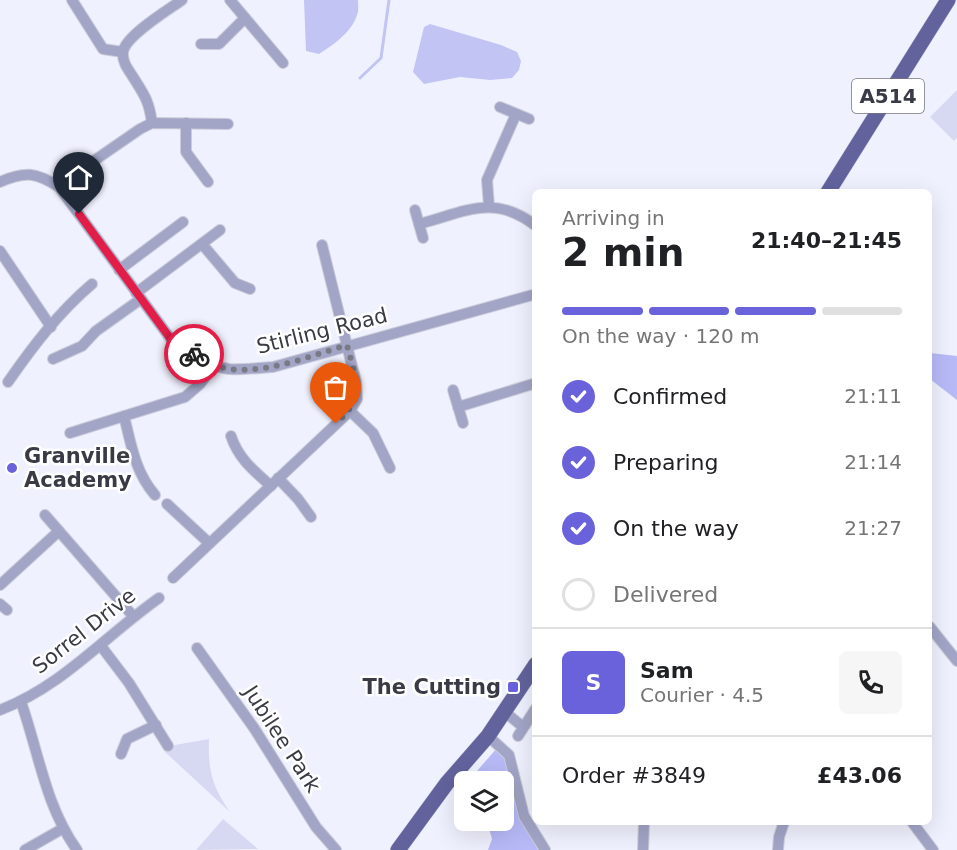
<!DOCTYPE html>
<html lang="en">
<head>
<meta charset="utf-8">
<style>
  :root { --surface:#fff; --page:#f6f6f6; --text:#202124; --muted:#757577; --line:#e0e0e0; --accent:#6962db }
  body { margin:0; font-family:"DejaVu Sans",sans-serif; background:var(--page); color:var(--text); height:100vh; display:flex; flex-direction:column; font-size:22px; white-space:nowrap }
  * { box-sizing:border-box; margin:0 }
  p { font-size:20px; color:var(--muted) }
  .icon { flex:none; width:33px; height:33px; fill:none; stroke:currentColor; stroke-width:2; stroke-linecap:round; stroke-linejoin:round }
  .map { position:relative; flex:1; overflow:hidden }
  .sheet { position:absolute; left:532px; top:189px; width:400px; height:636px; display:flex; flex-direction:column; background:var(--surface); border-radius:9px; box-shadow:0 6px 24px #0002 }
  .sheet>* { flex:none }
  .controls { position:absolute; left:454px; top:771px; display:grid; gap:12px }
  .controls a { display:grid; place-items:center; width:60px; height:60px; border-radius:9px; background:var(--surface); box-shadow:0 6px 24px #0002; font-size:30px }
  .pin { position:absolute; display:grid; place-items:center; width:51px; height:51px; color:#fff; margin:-62px -26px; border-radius:50% 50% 50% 0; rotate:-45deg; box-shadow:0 0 6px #0007 }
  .pin .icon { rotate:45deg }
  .courier { position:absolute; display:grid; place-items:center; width:60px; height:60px; margin:-30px; border:4px solid #e11d48; border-radius:50%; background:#fff; color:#222; box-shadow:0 2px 8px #0007 }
  .overview em { font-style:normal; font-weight:600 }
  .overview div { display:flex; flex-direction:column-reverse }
  .overview { display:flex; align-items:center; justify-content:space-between; height:102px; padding:0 30px }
  h1 { font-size:39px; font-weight:600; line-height:45px }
  .bar { display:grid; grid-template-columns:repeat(4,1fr); gap:9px 6px; align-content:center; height:72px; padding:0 30px }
  .bar i { height:8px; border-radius:4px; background:var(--line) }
  .bar .active { background:var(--accent) }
  .bar p { grid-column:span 4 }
  .line { display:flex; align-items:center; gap:15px; padding:0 30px; border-top:2px solid var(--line) }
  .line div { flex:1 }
  .round { display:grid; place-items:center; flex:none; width:63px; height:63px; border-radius:9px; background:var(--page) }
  ol { padding:0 30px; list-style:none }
  li { display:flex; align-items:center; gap:18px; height:66px }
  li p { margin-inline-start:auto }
  li .icon { padding:6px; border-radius:50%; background:var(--accent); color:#fff; stroke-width:4 }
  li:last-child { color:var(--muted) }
  li i { width:33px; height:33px; border:3px solid var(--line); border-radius:50% }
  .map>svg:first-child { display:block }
  .green { fill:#d7d9f3 }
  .forest { fill:#b7baf7 }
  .water { fill:#c2c5f3 }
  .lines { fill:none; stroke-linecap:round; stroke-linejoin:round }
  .stream { stroke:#c2c5f3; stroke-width:3 }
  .minor-casing { stroke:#cbccd9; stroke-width:12 }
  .primary-casing { stroke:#cbccd9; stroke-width:16 }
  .minor { stroke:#a2a5c6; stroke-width:10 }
  .primary { stroke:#62639d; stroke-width:15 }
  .done { stroke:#797a86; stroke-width:6; stroke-dasharray:0 10.8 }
  .route { stroke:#e11d48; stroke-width:8 }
  .poi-dot { fill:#6962db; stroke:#fff; stroke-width:2 }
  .labels { text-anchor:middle; stroke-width:5; stroke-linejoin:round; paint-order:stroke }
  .shield { fill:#fff; stroke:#74757e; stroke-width:1.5 }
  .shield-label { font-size:20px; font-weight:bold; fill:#393a46 }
  .street-label { font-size:21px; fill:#393a46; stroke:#fff }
  .poi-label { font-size:21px; font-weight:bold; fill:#393a46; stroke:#fff; text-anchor:start }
</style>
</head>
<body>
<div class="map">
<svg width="957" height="850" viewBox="0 0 957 850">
  <rect width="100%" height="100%" fill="#f0f1fe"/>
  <g class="green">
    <path d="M957,90V138L954,141L930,117Z"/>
    <path d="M209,739C208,771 212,786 230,812L164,751L175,745Z"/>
    <path d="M223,819L258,849L196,850Z"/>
  </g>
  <g class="forest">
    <path d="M930,353L957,356V400L930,379Z"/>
    <path d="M497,748L504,755L510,786L520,817L538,850H488L492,839L487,821L504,820V782L479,781L477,771Z"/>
  </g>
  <g class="water">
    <path d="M304,0H358C358,5 359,11 357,15C352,32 333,45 319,54L306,51Z"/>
    <path d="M430,24L501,45L517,52L521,61L519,70L512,78L490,80L460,77L424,84L413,72L424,27Z"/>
  </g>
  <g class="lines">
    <path class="stream" d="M360,78L381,58L389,0"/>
    <defs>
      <g id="minor">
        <path d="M72,0L103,49L123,52"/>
        <path d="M230,0L283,63"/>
        <path d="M201,44H219L245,18"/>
        <path d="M500,107L529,119"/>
        <path d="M152,123C149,101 145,96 133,77C128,69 122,62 123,52C125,36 168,10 182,0"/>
        <path d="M186,123V152L208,182"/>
        <path d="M0,182C24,171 36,172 59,187L170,338C186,351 208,366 229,369C243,370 259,368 273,367L536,294"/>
        <path d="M59,187L66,180L140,129L152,123L228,124"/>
        <path d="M489,206L487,180L516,114"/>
        <path d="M415,210L423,238"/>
        <path d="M419,224C465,212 494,193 536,226"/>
        <path d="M202,244L235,283L250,289"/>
        <path d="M0,251L51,327"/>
        <path d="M119,270L183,222"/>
        <path d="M136,293L220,230"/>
        <path d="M53,359L82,346L96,331L141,299"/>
        <path d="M8,382C33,346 59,312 92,284"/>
        <path d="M453,390L463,423"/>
        <path d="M458,407L536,383"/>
        <path d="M350,411L373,433L390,468"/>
        <path d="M124,416C131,444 135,472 155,495"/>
        <path d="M70,433L185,397L200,384L214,365"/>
        <path d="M231,436C238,458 254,471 271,486"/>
        <path d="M278,478L298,499L311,517"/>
        <path d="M167,504L209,543"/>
        <path d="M45,515L133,616"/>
        <path d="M173,578L350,411L357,399L356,382L322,245"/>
        <path d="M0,585L59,531"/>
        <path d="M0,604L7,610"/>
        <path d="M930,627L957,661"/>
        <path d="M101,646L129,683L168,746"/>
        <path d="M197,648L254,728L316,827L336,850"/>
        <path d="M21,702C39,753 45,805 77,850"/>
        <path d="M0,710C63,686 105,636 159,598"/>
        <path d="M505,712L523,727"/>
        <path d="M488,736L509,755L524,816L545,850"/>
        <path d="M518,736L536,708"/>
        <path d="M121,754L127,739L156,725"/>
        <path d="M912,822L933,850"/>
        <path d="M25,850L62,829"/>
        <path d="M643,850L644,822"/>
        <path d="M778,850L779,837L784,822"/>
      </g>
      <g id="primary">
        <path d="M828,192L948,0"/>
        <path d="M398,850L447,783L488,736L536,664"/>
      </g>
    </defs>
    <use href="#minor" class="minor-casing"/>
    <use href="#primary" class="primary-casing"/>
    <use href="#minor" class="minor"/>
    <use href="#primary" class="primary"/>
  </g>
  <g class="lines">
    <path class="done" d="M194,354C200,357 207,362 214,365C252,380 310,356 347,345C357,384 367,394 336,424"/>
    <path class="route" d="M79,214L170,338L194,354"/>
  </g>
  <g class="poi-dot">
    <circle cx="12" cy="468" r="6"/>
    <rect x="507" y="681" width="12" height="12" rx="3"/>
  </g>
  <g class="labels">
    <rect class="shield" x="852" y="79" width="72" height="34" rx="4.5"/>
    <g class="shield-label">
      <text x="888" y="103">A514</text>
    </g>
    <g class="street-label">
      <text transform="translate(322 331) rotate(-14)" y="7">Stirling Road</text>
      <text transform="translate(84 631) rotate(-38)" y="7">Sorrel Drive</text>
      <text transform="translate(282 739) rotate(57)" y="7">Jubilee Park</text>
    </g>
    <g class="poi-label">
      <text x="24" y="463">Granville<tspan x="24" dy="24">Academy</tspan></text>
      <text x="501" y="694" text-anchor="end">The Cutting</text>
    </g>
  </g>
</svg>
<div class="controls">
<a><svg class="icon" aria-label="layers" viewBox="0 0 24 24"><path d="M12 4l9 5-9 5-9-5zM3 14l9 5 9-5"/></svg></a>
</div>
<div class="pin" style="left:336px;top:424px;background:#ea580c"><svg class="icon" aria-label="bag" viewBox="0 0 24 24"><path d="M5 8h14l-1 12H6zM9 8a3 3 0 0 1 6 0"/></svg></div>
<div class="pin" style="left:79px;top:214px;background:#1f2937"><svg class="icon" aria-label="home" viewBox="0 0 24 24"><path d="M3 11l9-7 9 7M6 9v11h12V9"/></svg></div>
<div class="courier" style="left:194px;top:354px"><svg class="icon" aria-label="bike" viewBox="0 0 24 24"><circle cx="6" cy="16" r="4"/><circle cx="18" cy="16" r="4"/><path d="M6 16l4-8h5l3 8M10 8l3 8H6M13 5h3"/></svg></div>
<section class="sheet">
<div class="overview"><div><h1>2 min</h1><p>Arriving in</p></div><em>21:40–21:45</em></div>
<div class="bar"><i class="active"></i><i class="active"></i><i class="active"></i><i></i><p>On the way · 120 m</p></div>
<ol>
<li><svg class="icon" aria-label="check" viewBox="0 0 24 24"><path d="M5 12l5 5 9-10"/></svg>Confirmed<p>21:11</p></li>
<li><svg class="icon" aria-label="check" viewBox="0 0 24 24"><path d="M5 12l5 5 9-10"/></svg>Preparing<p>21:14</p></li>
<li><svg class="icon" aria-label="check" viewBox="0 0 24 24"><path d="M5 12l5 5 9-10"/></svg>On the way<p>21:27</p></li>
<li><i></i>Delivered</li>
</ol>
<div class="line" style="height:108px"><b class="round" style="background:var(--accent);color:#fff">S</b><div><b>Sam</b><p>Courier · 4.5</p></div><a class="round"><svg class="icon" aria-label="phone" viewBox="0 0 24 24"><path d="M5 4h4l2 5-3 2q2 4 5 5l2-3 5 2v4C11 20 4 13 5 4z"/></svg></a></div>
<div class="line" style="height:78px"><div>Order #3849</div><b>£43.06</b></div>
</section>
</div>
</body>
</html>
